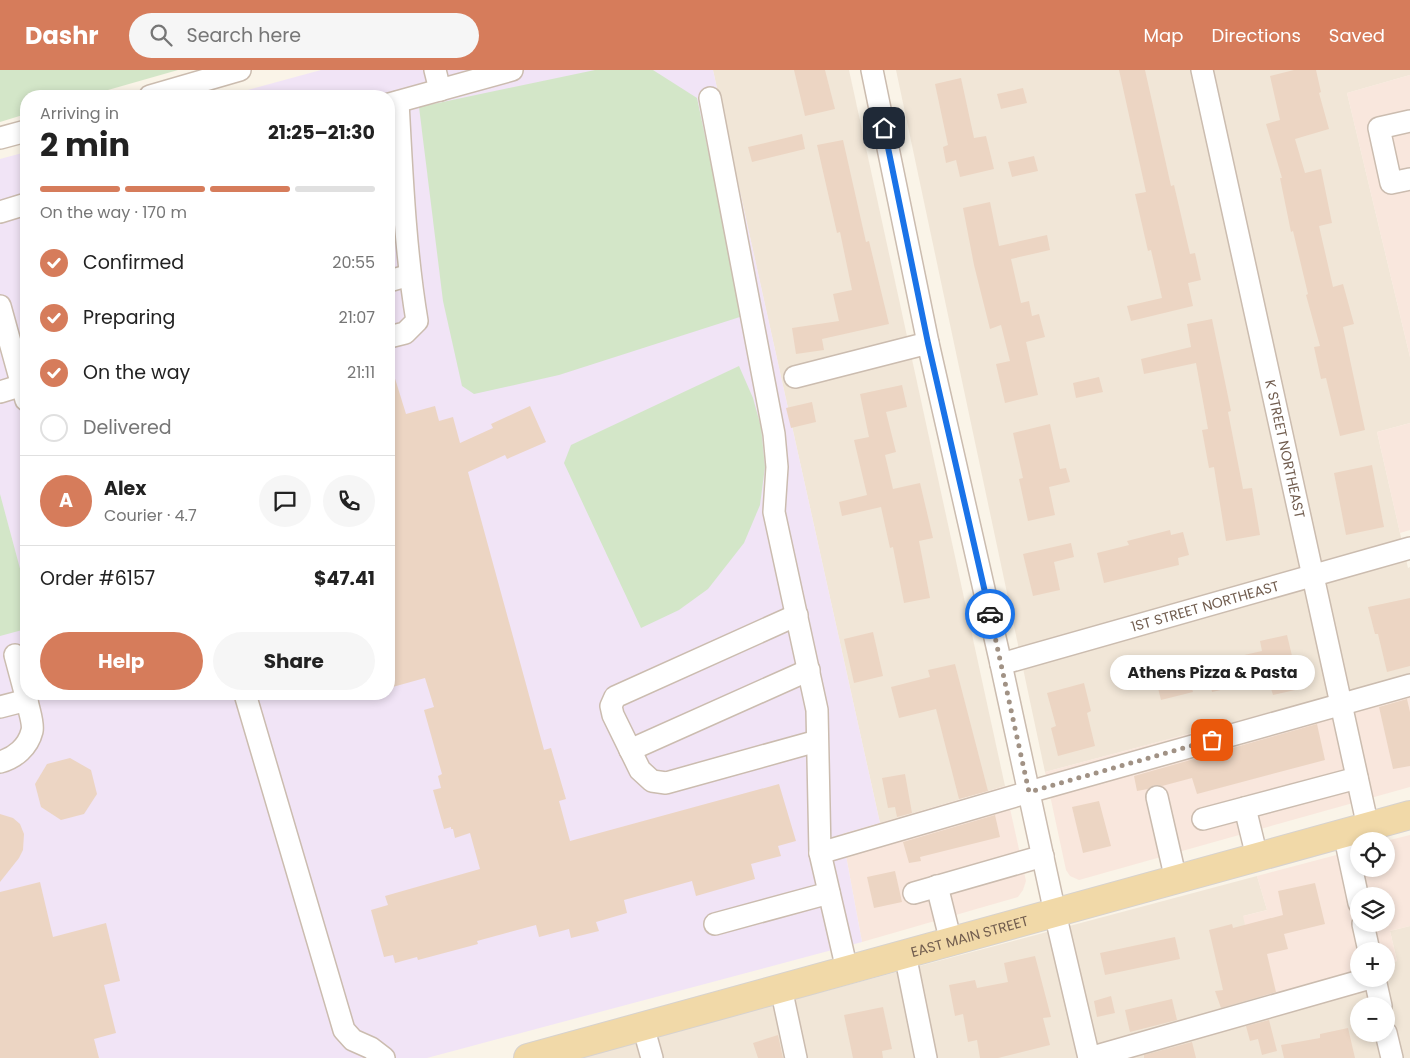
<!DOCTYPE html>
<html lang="en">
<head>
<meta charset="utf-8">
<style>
  :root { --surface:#fff; --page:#f6f6f6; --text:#222; --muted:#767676; --line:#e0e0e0; --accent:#d67c5b }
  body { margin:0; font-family:Poppins,sans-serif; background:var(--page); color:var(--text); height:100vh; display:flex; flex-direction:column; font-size:19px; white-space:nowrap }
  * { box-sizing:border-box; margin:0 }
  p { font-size:16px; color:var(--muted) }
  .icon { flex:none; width:28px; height:28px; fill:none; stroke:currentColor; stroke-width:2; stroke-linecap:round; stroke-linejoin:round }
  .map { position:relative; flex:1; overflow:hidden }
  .drawer { position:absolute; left:20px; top:20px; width:375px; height:610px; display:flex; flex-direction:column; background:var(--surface); border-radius:20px; box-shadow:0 2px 8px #0003 }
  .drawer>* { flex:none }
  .buttons { position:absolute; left:1350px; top:762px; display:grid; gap:10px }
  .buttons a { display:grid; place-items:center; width:45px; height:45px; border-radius:50%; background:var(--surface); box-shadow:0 2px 8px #0003; font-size:25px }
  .pin { position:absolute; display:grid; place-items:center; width:42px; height:42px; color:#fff; margin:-21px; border-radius:10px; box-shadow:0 2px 8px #0006 }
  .courier { position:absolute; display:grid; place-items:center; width:50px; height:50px; margin:-25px; border:4px solid #1a73e8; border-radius:50%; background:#fff; color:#222; box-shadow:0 1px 6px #0007 }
  .bubble { position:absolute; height:35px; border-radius:18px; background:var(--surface); box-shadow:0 2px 8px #0003; font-size:16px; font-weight:700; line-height:35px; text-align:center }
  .overview em { font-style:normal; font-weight:700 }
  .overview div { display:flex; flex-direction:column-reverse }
  .overview { display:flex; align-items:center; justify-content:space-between; height:85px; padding:0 20px }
  h1 { font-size:32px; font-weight:700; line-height:38px }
  .bar { display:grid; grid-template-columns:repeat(4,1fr); gap:8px 5px; align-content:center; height:60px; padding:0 20px }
  .bar i { height:6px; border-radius:4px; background:var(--line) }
  .bar .selected { background:var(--accent) }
  .bar p { grid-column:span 4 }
  .line { display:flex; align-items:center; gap:12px; padding:0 20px; border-top:1px solid var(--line) }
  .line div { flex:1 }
  .round { display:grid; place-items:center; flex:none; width:52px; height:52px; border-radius:26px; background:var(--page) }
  ol { padding:0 20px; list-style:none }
  li { display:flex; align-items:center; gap:15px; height:55px }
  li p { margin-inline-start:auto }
  li .icon { padding:5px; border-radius:50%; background:var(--accent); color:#fff; stroke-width:4 }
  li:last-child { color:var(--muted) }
  li i { width:28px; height:28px; border:2px solid var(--line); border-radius:50% }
  .cta { display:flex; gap:10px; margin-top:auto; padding:10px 20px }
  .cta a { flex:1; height:58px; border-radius:30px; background:var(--accent); color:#fff; font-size:20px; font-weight:700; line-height:58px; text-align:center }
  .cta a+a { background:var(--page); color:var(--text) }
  header { display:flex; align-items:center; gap:30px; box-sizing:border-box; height:70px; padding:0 25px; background:var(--accent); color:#fff }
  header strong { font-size:24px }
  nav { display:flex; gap:28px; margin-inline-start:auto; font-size:18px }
  .search { width:350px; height:45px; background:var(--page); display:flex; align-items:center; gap:12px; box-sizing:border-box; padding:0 18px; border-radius:28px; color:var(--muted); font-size:19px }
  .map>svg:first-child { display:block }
  .residential { fill:#f1e6d7; fill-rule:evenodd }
  .commercial { fill:#f9e7dd; fill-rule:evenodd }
  .education { fill:#f1e4f6 }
  .green { fill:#d3e6c8 }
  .building { fill:#ecd5c3 }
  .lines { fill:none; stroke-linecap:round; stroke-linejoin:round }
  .minor-casing { stroke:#cbbcaf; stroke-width:24 }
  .major-casing { stroke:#d7d2ce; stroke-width:30 }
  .minor { stroke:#fff; stroke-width:21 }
  .major { stroke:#f1d9a8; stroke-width:28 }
  .done { stroke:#a19285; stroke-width:5; stroke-dasharray:0 9 }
  .route { stroke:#1a73e8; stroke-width:6 }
  .labels { text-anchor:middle; stroke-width:5; stroke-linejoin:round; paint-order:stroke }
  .street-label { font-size:14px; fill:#715d4f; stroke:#fdf8ee }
</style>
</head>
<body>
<header>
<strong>Dashr</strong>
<div class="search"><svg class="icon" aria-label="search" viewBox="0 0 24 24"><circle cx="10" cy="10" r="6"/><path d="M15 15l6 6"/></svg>Search here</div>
<nav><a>Map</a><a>Directions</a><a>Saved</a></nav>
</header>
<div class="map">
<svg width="1410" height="988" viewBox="0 0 1410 988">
  <rect width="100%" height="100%" fill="#faf4e8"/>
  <g class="residential">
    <path d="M713,0H849L1005,716L880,753Z"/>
    <path d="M896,0H1410V5L1347,23L1410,287V353L1377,362L1408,498L1410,497V605L1045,702Z"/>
    <path d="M1257,806L1267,840L1243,846L1359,909H1386V894L1397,891L1390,861L1410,856V988H575ZM1359,936H1386V964H1359Z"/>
  </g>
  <g class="commercial">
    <path d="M1410,5V287L1347,23Z"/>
    <path d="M1410,353V460L1400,463L1377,362Z"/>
    <path d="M1410,605V717L1079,810L1070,806L1066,800L1045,702Z"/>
    <path d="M1005,716L1026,811L1023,820L1018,827L862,872L842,764Z"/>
    <path d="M1410,765V856L1390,861L1397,891L1386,894V881H1359V902L1262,929L1243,846L1267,840L1257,806L1359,779V799H1386V771ZM1359,826H1386V854H1359Z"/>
  </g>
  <path class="education" d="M321,0H713L880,753L842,764L862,872L427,988H0V89L26,82V624H389V26H226Z"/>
  <g class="green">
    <path d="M0,0H178L87,26H26V44L0,52Z"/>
    <path d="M595,0H653L697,28L743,246L559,305L474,324L462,316L443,231L419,37Z"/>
    <path d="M739,296L753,328L761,357L765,397L760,435L744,473L708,519L679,540L641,558L564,393L571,375Z"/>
    <path d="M0,424L26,521V559L0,566Z"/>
  </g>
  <g class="building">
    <path d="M794,0H825L835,39L805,46Z"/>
    <path d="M1119,0H1145L1171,116L1174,115L1190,184L1195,183L1201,210L1188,213L1193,236L1131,251L1127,236L1162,228L1151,180L1148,181L1135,124L1146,122Z"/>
    <path d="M1294,0H1316L1321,22L1319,23L1329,59L1295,69L1305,103L1321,99L1332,153L1319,156L1333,217L1343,214L1354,254L1343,257L1365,360L1340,366L1326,308L1321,309L1314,277L1320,276L1306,225L1308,224L1293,161L1291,162L1280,108H1282L1266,54L1280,50L1270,6Z"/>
    <path d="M961,8L974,68L986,66L994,99L960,107L956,90L946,93L943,77L948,75L935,14Z"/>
    <path d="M1023,18L1027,33L1001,39L997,24Z"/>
    <path d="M802,64L805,79L752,92L748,77Z"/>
    <path d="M843,70L866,172L869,171L889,254L822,269L824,280L796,284L792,258L839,251L833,224L852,220L840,162L837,163L817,75Z"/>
    <path d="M1034,86L1038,101L1012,107L1008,92Z"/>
    <path d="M990,132L999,176L1047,165L1050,180L1011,189L1021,233L1029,231L1032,246L1039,244L1045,267L1026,272L1038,325L1005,333L996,294L1010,291L1001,255L990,259L974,195L963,138Z"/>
    <path d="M1212,249L1231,341L1228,342L1243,419L1252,418L1260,465L1226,471L1214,397L1209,398L1202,360L1208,359L1196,293L1144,304L1141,289L1191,277L1187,254Z"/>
    <path d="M389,302H393L406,344L435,336L439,351L453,347L460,373L493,358L491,354L530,336L546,372L507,389L505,385L468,402L544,680L551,678L566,729L559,731L570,771L779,714L796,771L778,776L781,786L751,794L755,809L696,826L692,811L624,830L627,843L596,852L599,861L571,868L569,859L539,867L536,855L477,871L478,874L418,890L417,887L395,893L393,885L384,887L371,840L388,835L385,826L480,799L470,763L455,768L453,759H451V757L444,759L433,720L441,718L438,706L442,704L424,640L434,637L425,608L389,618Z"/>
    <path d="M1099,307L1103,322L1076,328L1073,313Z"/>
    <path d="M902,315L907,337L886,342L896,382L885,385L893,419L920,413L933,468L919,471L930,528L904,533L893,477L890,478L881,437L842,446L839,432L867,425L854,370L869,367L860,324Z"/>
    <path d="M812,332L816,352L791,358L786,338Z"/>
    <path d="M1050,354L1060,399L1066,398L1070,412L1049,417L1055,445L1028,451L1019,409L1023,408L1013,363Z"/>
    <path d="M1372,395L1384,457L1346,465L1334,403Z"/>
    <path d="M1170,460L1171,465L1183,462L1189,485L1178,488L1179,495L1104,513L1097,483L1129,475L1127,471Z"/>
    <path d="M1071,473L1074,487L1054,492L1060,520L1033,526L1023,484Z"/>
    <path d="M1410,528V596L1387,602L1378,564H1375L1368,537Z"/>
    <path d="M873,562L883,606L854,613L844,569Z"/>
    <path d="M1287,565L1293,590L1288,591L1295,620L1273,625L1268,609L1212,622L1209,606L1225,602L1222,590L1262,581L1260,571Z"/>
    <path d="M955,594L988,721L959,729L936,639L899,648L891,617L930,607L928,600Z"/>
    <path d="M1186,598L1193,622L1161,630L1155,606Z"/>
    <path d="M1084,613L1091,641L1087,643L1095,676L1058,686L1051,658L1056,656L1047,623Z"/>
    <path d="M1407,629L1410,642V696L1393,699L1379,637Z"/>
    <path d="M1317,654L1325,690L1197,724L1192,708L1162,716L1154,715L1148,719L1137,721L1134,706Z"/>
    <path d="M70,688L91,700L97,724L84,744L61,750L41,737L35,714L47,694Z"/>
    <path d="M905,704L912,743L897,747L895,737L888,738L882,708Z"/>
    <path d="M1099,731L1111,776L1083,783L1072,737Z"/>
    <path d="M0,744L13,748L20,754L24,764L23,780L19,788L0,812Z"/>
    <path d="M995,745L1000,767L920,787L921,791L909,793L903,772Z"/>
    <path d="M895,801L902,832L874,838L867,807Z"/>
    <path d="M40,812L53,867L106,853L120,911L104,915L116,963L94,969L99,988H0V822Z"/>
    <path d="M1315,813L1325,854L1284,864L1288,879L1267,884L1276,922L1221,938L1215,921L1223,920L1209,860L1232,854L1233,858L1283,845L1278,821Z"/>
    <path d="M1175,867L1180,889L1105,905L1100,883Z"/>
    <path d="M1035,886L1051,947L1043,948L1050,975L998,988H980L977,970L968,972L963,944L955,946L949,915L975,910L977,918L1008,912L1004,893Z"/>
    <path d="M1111,926L1115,943L1097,947L1094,931Z"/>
    <path d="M1172,929L1177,950L1130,962L1125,940Z"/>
    <path d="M883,937L892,979L882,981L883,988H853L844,945Z"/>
    <path d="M1269,950L1277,981L1262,985L1258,969L1250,971L1246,956Z"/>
    <path d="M1348,958L1355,988H1284L1281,975L1320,968V964Z"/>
    <path d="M778,965L783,988H758L753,973Z"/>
    <path d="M1192,972L1196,988H1144V985Z"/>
  </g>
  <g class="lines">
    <defs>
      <g id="minor">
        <path d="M435,0L440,20"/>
        <path d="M872,0L928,273L1001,594L1055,843L1089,988"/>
        <path id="s1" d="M1202,0L1368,757"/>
        <path d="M150,26L240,0"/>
        <path d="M710,28L774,364L777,397L774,442L817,640L820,783L847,900"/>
        <path d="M389,34L512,0"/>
        <path d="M1410,51L1379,58L1391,113L1410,109"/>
        <path d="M0,68L26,61"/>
        <path d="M0,142L26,134"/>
        <path d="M389,211L410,205"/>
        <path d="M0,236L26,330"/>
        <path d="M389,267L405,263L417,251C405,179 402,105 398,32"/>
        <path d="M795,307L928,273"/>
        <path d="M0,322L26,314"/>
        <path d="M797,545L615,627L611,636L613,645L640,700L652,711L666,713L817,671"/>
        <path d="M15,585L27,630"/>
        <path id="s2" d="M1001,594L1410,478"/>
        <path d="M245,624L344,960L353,970L371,978L384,988"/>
        <path d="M0,637L27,630C28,638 34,653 32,661C28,677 15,688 0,692"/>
        <path d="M630,680L809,600"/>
        <path d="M1157,727L1176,810"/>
        <path d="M1245,738L1257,787"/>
        <path d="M1203,749L1357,708"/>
        <path d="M1344,763L1359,833"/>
        <path d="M820,783L1029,722L1410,615"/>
        <path d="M937,816L951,872"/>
        <path d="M914,823L1043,786"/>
        <path d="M715,854L829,823"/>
        <path d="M1363,854L1369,881"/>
        <path d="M905,884L926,988"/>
        <path d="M1375,909L1381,936"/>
        <path d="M781,918L796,988"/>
        <path d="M643,956L652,988"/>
        <path d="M1386,963L1392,988"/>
        <path d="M1089,988L1367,909"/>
      </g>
      <g id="major">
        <path id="s3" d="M528,988L1410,745"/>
      </g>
    </defs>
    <use href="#minor" class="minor-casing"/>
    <use href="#major" class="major-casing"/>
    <use href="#minor" class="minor"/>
    <use href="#major" class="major"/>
  </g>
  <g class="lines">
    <path class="done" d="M990,544L1029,722L1212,670"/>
    <path class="route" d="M884,58L928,273L990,544"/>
  </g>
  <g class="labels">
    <g class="street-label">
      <text dy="5" stroke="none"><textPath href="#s1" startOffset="388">K STREET NORTHEAST</textPath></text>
      <text dy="5" stroke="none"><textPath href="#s2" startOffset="212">1ST STREET NORTHEAST</textPath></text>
      <text dy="5" stroke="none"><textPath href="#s3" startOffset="458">EAST MAIN STREET</textPath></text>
    </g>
  </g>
</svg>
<div class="buttons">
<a><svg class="icon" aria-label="locate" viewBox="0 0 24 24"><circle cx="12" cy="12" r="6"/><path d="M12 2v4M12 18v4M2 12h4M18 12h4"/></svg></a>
<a><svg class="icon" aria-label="layers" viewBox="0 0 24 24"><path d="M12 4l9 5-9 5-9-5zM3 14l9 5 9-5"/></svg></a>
<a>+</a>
<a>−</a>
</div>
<div class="pin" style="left:1212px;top:670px;background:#ea580c"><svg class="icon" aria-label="bag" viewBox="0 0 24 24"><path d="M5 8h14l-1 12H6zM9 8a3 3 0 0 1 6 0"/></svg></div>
<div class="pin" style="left:884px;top:58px;background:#1f2937"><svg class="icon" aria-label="home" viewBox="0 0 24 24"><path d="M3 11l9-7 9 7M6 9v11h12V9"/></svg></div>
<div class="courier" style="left:990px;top:544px"><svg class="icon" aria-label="car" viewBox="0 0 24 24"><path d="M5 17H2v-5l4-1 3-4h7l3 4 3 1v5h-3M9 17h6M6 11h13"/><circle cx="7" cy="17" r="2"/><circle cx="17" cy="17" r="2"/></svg></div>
<div class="bubble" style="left:1110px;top:585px;width:205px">Athens Pizza &amp; Pasta</div>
<section class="drawer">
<div class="overview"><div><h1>2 min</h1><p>Arriving in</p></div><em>21:25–21:30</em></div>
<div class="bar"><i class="selected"></i><i class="selected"></i><i class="selected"></i><i></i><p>On the way · 170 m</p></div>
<ol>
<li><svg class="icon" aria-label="check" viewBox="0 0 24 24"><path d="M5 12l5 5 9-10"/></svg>Confirmed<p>20:55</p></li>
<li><svg class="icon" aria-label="check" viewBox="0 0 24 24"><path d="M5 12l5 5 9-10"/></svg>Preparing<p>21:07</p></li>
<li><svg class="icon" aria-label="check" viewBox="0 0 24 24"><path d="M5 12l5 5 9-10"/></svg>On the way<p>21:11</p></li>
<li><i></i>Delivered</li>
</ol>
<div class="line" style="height:90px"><b class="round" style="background:var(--accent);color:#fff">A</b><div><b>Alex</b><p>Courier · 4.7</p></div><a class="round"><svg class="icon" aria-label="chat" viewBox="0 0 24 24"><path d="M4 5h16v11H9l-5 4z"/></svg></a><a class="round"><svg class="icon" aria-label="phone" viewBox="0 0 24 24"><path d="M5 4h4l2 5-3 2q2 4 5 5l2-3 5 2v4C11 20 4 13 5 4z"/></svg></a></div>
<div class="line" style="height:65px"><div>Order #6157</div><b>$47.41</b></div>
<div class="cta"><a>Help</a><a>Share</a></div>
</section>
</div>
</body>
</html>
